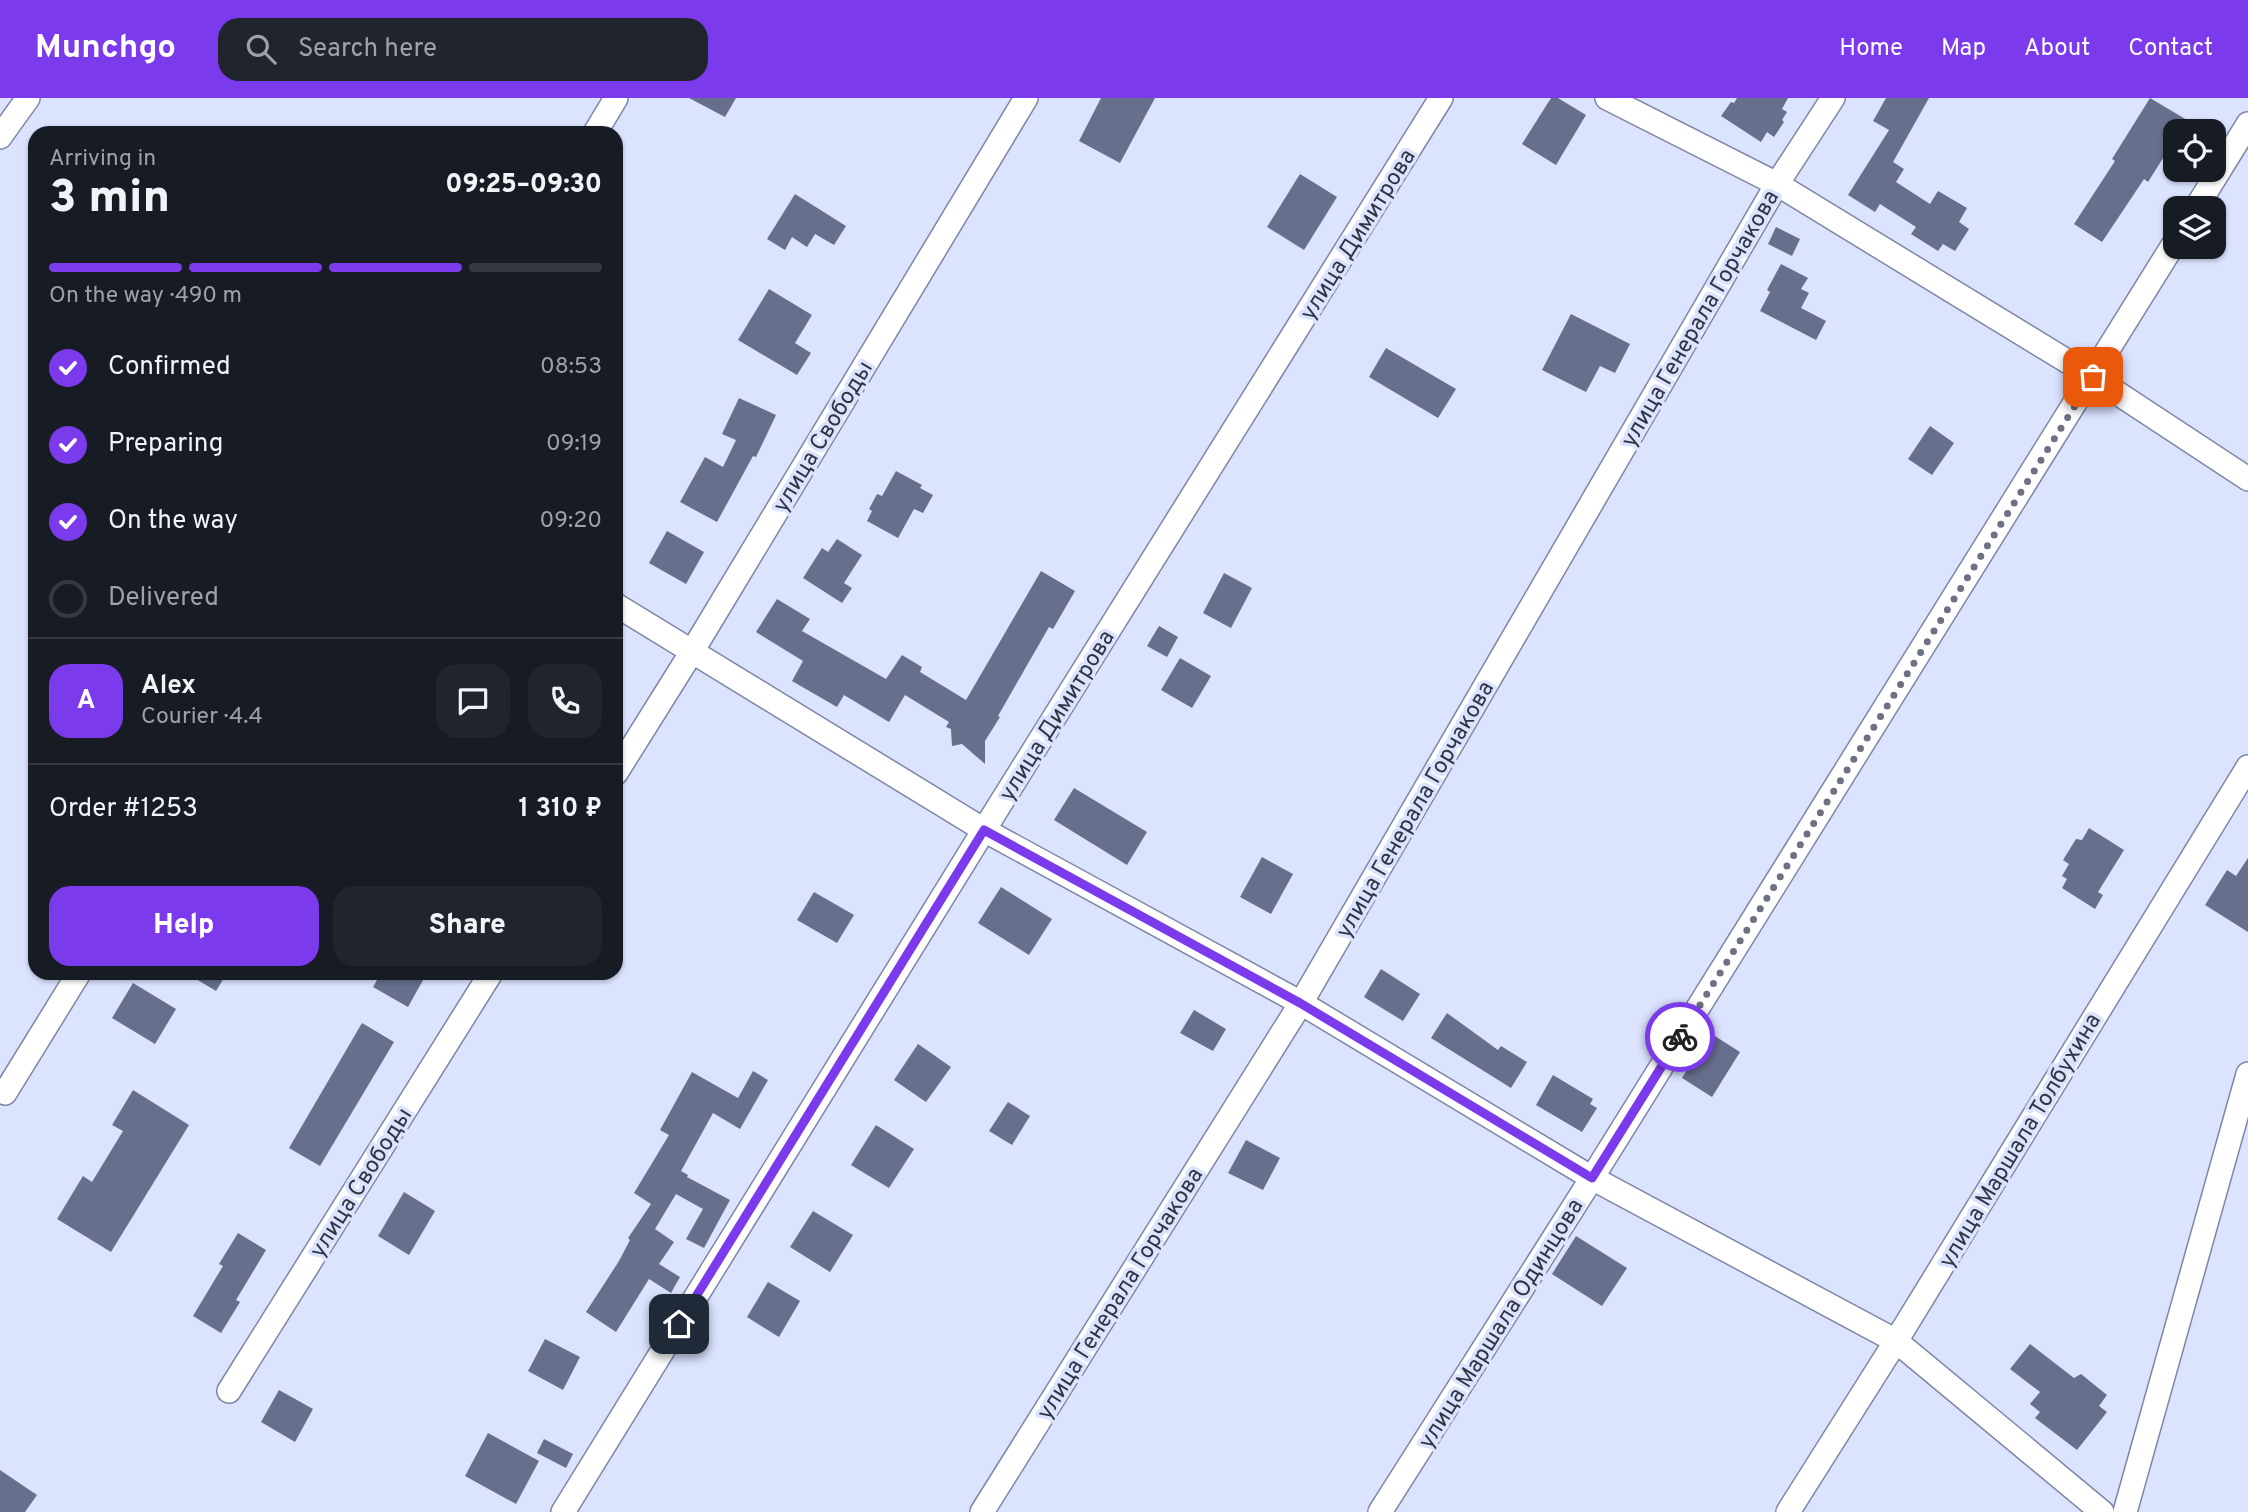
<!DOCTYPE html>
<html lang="en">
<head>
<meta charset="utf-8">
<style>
  :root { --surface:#171b24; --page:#20242c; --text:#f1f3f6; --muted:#9ea1a6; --line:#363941; --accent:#7c3aed }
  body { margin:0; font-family:Overpass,sans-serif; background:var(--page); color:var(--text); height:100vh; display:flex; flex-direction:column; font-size:26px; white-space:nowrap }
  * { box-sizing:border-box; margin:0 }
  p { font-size:23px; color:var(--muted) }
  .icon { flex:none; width:38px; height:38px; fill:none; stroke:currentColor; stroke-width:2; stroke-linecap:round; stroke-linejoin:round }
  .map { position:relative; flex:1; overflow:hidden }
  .details { position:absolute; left:28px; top:28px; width:595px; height:854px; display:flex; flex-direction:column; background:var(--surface); border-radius:21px; box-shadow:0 2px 5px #0004 }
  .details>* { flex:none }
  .fabs { position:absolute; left:2163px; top:21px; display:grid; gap:14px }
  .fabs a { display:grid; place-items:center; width:63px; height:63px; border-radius:14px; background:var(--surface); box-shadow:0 2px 5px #0004; font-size:35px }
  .pin { position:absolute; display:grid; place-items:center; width:60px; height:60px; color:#fff; margin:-30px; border-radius:14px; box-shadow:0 4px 10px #0006 }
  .courier { position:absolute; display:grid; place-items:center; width:70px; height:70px; margin:-35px; border:5px solid #7c3aed; border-radius:50%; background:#fff; color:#222; box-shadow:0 2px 9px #0007 }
  .overview em { font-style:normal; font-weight:800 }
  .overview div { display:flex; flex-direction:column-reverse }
  .overview { display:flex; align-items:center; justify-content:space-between; height:119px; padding:0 21px }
  h1 { font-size:46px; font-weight:800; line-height:52px }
  .bar { display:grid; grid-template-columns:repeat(4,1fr); gap:10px 7px; align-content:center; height:84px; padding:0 21px }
  .bar i { height:9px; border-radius:5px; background:var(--line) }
  .bar .current { background:var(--accent) }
  .bar p { grid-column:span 4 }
  .line { display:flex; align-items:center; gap:18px; padding:0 21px; border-top:2px solid var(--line) }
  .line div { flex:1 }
  .round { display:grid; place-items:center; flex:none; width:74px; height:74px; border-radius:21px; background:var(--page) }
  ol { padding:0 21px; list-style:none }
  li { display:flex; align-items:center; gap:21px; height:77px }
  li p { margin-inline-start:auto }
  li .icon { padding:7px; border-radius:50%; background:var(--accent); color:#fff; stroke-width:4 }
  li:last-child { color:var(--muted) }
  li i { width:38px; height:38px; border:4px solid var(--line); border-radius:50% }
  .cta { display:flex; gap:14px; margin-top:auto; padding:14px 21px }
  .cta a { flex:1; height:80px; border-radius:21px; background:var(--accent); color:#fff; font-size:28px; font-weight:800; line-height:80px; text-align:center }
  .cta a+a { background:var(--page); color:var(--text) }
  header { display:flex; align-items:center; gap:42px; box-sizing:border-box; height:98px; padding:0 35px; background:var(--accent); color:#fff }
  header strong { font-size:33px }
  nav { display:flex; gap:38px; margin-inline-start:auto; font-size:24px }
  .search { width:490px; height:63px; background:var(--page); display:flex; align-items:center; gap:18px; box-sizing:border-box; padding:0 24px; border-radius:21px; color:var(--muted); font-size:26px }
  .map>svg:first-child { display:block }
  .building { fill:#676f8d }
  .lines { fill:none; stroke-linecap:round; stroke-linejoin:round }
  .street-casing { stroke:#7d86a5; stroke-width:26 }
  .street { stroke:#fff; stroke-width:23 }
  .done { stroke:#6c7184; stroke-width:7; stroke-dasharray:0 12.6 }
  .route { stroke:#7c3aed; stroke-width:9 }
  .labels { text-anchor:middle; stroke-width:7; stroke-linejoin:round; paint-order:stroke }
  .street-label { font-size:23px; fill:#313442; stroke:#dbe3ff }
</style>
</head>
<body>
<header>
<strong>Munchgo</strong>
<div class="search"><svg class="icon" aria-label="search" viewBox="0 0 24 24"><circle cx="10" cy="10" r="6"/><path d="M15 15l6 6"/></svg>Search here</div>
<nav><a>Home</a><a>Map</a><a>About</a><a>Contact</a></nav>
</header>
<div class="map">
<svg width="2248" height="1414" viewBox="0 0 2248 1414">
  <rect width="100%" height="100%" fill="#dbe3ff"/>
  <g class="building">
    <path d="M689,0H736L725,19Z"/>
    <path d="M1101,0H1155L1120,65L1079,43Z"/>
    <path d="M1551,0H1558L1586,17L1556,67L1522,46Z"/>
    <path d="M1737,0H1788L1782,11L1787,14L1782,22L1784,24L1774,39L1767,34L1761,44L1721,18L1731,4L1734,5Z"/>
    <path d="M1886,0H1929L1893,64L1904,71L1896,84L1930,106L1938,93L1967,110L1959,124L1969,131L1955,153L1943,146L1938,153L1911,136L1916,129L1880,106L1875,114L1848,97L1889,32L1873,23Z"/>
    <path d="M2150,0L2187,22L2180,33H2175V41L2148,84L2144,81L2102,144L2074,126L2115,63L2112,61Z"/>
    <path d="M1300,76L1337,99L1304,152L1267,129Z"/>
    <path d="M795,96L846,128L834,147L815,136L807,149L792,139L785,152L767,141Z"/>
    <path d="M1776,129L1800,141L1792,158L1768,146Z"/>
    <path d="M1781,166L1808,180L1801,191L1809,195L1801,210L1826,223L1816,242L1760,213L1770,194L1767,192Z"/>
    <path d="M769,191L812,217L795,245L811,255L797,277L738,242Z"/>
    <path d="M1571,216L1630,246L1615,275L1600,268L1586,294L1542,272Z"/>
    <path d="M1386,250L1456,291L1438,320L1369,279Z"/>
    <path d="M739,300L776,317L756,359L753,358L717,424L680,404L705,359L723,369L736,342L722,336Z"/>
    <path d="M1930,328L1954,345L1932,377L1908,361Z"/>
    <path d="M896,373L922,387L920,390L933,397L923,415L914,411L898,440L867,423L872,413L869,411L877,396L882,398Z"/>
    <path d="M667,433L704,454L686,486L649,465Z"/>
    <path d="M837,441L862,457L844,485L852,490L842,505L803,480L822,450L828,454Z"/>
    <path d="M1041,473L1075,493L1053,531L1049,529L998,618L1000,619L985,643V666L962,646L952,648L951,631L946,629L949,624L905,597L889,624L844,597L837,609L792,583L803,563L756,534L777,501L810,521L802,533L886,581L902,557L922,569L920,574L966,602Z"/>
    <path d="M1224,475L1252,490L1231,530L1203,515Z"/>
    <path d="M1159,528L1178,539L1167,559L1147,548Z"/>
    <path d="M1180,560L1211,578L1192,610L1161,592Z"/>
    <path d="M1074,690L1147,734L1127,767L1054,722Z"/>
    <path d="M2089,730L2124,752L2098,794L2103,797L2095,811L2062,790L2067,781L2062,778L2069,766L2063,762L2076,741L2082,742Z"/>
    <path d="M1262,759L1293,776L1271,816L1240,799Z"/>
    <path d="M2248,760V834L2205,807L2227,772L2236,778Z"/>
    <path d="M1001,789L1052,821L1029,857L978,825Z"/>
    <path d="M814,794L854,817L837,845L797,822Z"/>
    <path d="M1381,871L1420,896L1403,923L1364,899Z"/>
    <path d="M186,875H227L216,893Z"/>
    <path d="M381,875H427L408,909L373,889Z"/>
    <path d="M133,885L176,911L155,946L112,920Z"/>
    <path d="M1194,912L1226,931L1213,953L1180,935Z"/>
    <path d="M1447,915L1498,952L1501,948L1527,964L1511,990L1431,940Z"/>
    <path d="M362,925L394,944L320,1068L289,1050Z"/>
    <path d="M1710,935L1740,954L1712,999L1682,980Z"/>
    <path d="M918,946L951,969L926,1004L894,982Z"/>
    <path d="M753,973L768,982L740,1031L713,1015L681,1073L688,1077L687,1079L730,1102L704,1150L686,1141L703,1111L676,1096L655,1131L674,1144L659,1166L680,1179L671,1195L649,1181L616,1234L586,1214L619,1163L630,1142L628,1140L651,1106L634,1095L669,1037L660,1032L692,974L738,1000Z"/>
    <path d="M1553,977L1593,1001L1590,1006L1597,1010L1582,1034L1536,1007Z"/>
    <path d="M133,992L189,1027L111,1154L57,1121L83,1078L92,1084L123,1033L112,1027Z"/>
    <path d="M1008,1004L1030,1018L1012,1047L989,1033Z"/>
    <path d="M876,1027L914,1051L889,1090L851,1067Z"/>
    <path d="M1246,1042L1280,1060L1263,1092L1228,1075Z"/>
    <path d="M404,1094L435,1113L409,1157L378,1138Z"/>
    <path d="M813,1113L853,1137L830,1174L790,1149Z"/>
    <path d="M238,1135L266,1152L236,1202L240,1204L221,1235L193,1218L223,1168L219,1166Z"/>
    <path d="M1576,1138L1627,1170L1602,1208L1552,1176Z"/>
    <path d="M768,1184L800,1203L779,1239L747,1219Z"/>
    <path d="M545,1241L580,1259L563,1292L528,1273Z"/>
    <path d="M2030,1246L2074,1280L2081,1276L2107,1297L2099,1308L2107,1314L2077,1352L2035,1320L2040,1314L2030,1306L2040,1294L2010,1271Z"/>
    <path d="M279,1292L313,1311L295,1344L261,1324Z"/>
    <path d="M488,1335L539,1363L516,1406L465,1378Z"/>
    <path d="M544,1341L573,1356L566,1370L537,1355Z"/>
    <path d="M0,1372L37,1397L25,1414H0Z"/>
  </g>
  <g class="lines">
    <defs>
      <g id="street">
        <path d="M1607,0L1777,86L2093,279L2248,381"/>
        <path d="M595,35L616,0"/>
        <path d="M0,39L28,0"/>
        <path d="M2196,110L2248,26"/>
        <path d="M616,507L984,732L1301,905L1592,1080L1896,1243L2102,1414"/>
        <path d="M616,675L693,552L1026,0"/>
        <path d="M5,995L79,875"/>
        <path d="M229,1293L491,875"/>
        <path d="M563,1414L984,732L1441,0"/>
        <path d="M982,1414L1301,905L1777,86L1833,0"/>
        <path d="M1380,1414L1592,1080L2175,144"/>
        <path d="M1788,1414L1896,1243L2248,669"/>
        <path d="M2125,1414L2248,976"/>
      </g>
    </defs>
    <use href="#street" class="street-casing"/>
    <use href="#street" class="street"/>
  </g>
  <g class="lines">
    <path class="done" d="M1680,939L2093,279"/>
    <path class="route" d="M679,1226L984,732L1300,905L1592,1080L1680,939"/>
  </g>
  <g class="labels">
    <g class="street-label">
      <text transform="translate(1357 136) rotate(-58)" y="8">улица Димитрова</text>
      <text transform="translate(1699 220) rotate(-60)" y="8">улица Генерала Горчакова</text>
      <text transform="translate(822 338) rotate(-59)" y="8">улица Свободы</text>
      <text transform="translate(1056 617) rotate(-58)" y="8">улица Димитрова</text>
      <text transform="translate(1414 711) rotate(-60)" y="8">улица Генерала Горчакова</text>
      <text transform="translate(2019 1042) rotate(-59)" y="8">улица Маршала Толбухина</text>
      <text transform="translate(360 1084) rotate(-58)" y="8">улица Свободы</text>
      <text transform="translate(1119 1195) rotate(-58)" y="8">улица Генерала Горчакова</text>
      <text transform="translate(1500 1225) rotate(-58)" y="8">улица Маршала Одинцова</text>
    </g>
  </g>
</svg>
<div class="fabs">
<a><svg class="icon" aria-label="locate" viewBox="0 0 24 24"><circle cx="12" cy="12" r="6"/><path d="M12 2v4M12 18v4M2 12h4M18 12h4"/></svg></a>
<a><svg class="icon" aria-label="layers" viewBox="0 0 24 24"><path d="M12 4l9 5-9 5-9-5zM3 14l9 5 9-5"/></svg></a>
</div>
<div class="pin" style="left:2093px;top:279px;background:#ea580c"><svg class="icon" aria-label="bag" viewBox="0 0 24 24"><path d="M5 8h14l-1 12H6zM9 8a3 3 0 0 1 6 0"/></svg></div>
<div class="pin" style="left:679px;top:1226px;background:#1f2937"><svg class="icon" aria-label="home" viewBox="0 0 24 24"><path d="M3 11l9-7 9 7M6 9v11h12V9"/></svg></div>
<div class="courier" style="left:1680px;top:939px"><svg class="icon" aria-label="bike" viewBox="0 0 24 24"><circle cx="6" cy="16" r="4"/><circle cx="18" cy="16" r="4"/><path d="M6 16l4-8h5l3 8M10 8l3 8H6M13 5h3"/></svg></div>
<section class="details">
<div class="overview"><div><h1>3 min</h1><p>Arriving in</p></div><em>09:25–09:30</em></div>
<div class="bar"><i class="current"></i><i class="current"></i><i class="current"></i><i></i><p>On the way · 490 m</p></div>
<ol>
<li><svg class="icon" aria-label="check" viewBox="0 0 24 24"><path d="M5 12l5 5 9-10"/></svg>Confirmed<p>08:53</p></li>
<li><svg class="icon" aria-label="check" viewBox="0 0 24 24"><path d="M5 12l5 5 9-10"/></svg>Preparing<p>09:19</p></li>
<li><svg class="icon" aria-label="check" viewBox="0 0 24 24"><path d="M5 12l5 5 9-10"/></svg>On the way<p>09:20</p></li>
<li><i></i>Delivered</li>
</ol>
<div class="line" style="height:126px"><b class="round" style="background:var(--accent);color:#fff">A</b><div><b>Alex</b><p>Courier · 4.4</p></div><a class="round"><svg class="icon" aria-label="chat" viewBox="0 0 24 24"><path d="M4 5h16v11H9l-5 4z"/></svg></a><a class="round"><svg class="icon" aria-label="phone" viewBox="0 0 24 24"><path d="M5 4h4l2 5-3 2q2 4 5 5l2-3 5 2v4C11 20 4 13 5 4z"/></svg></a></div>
<div class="line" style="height:91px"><div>Order #1253</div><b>1 310 ₽</b></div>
<div class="cta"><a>Help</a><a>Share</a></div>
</section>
</div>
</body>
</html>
